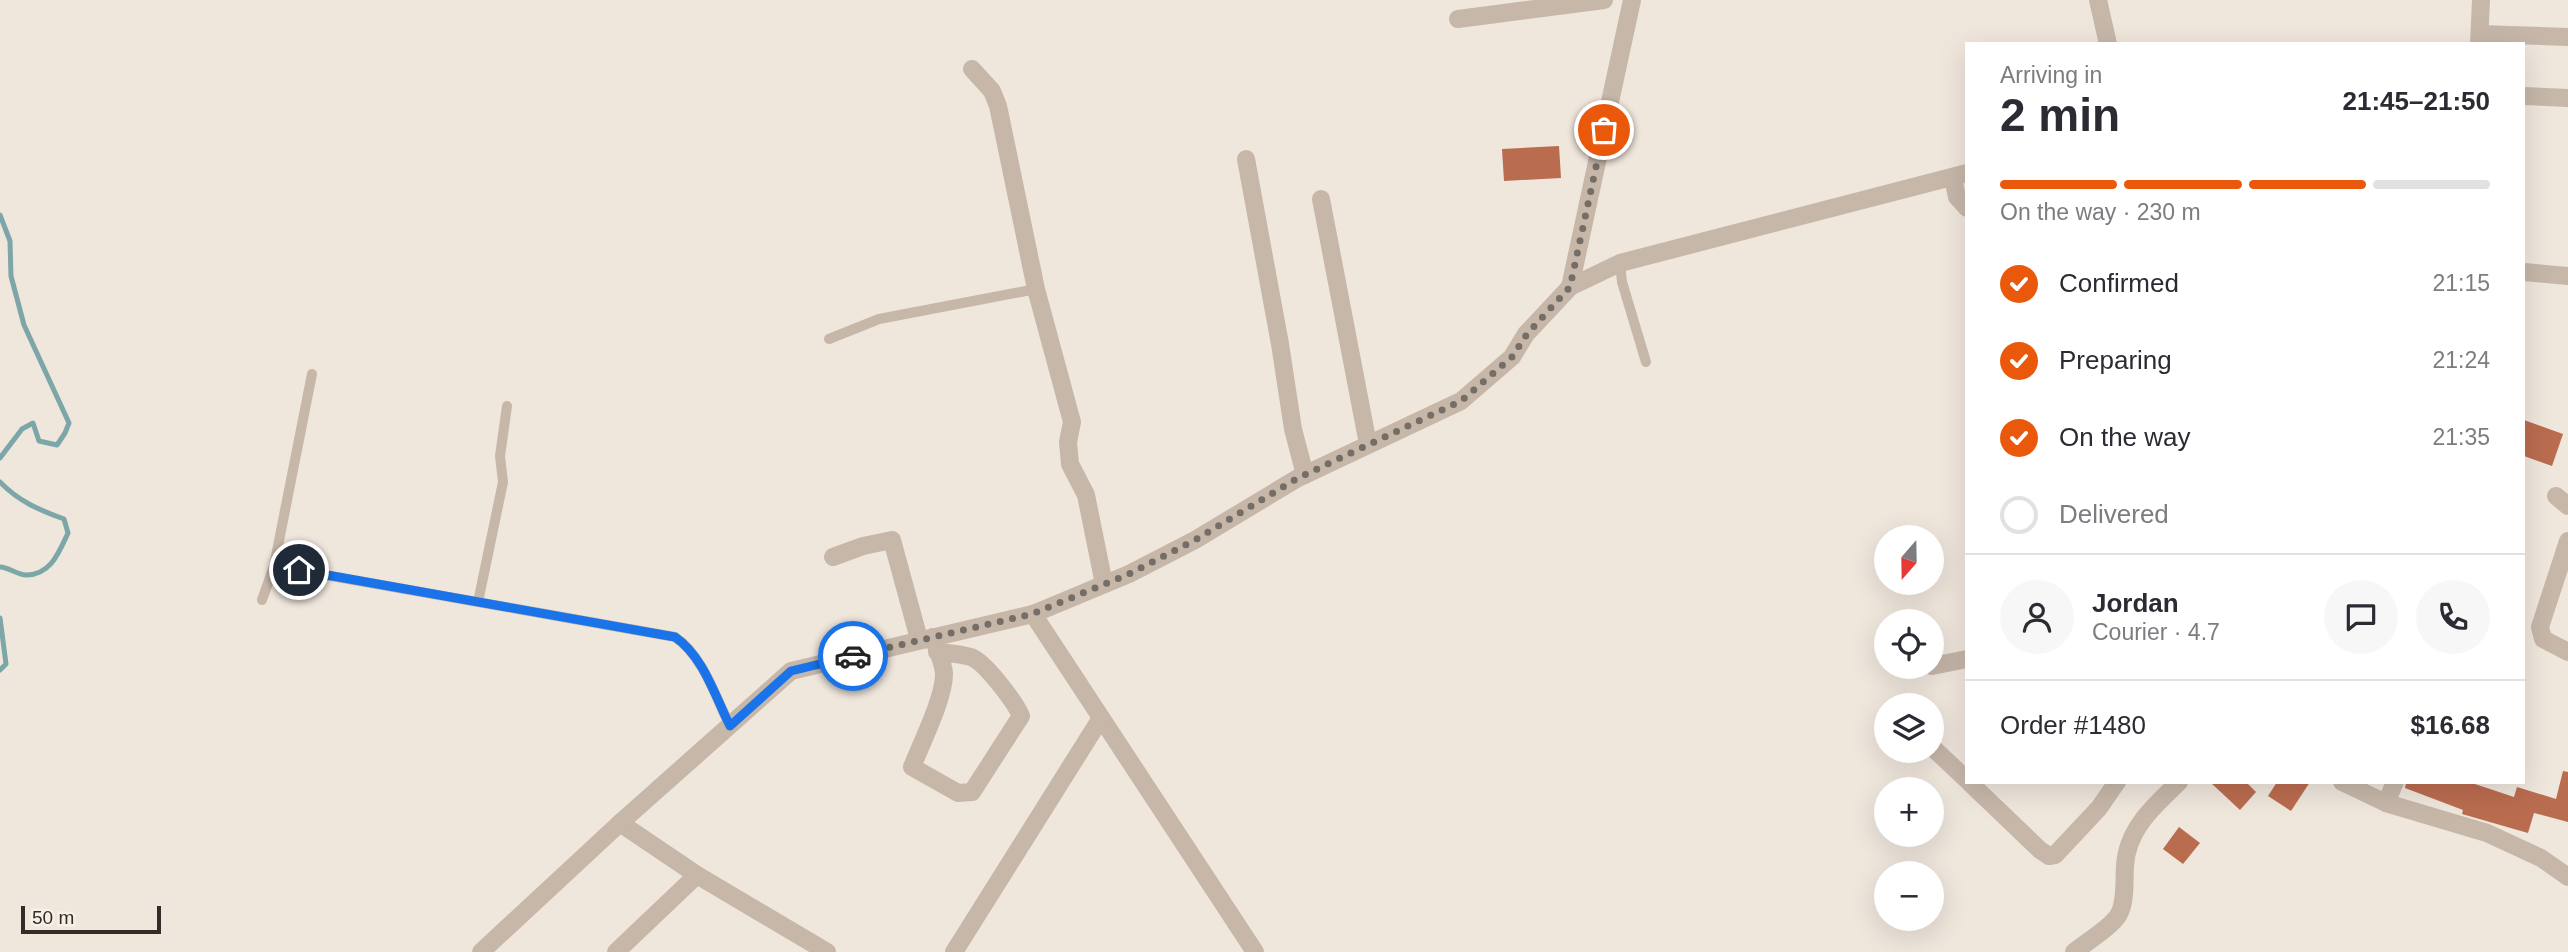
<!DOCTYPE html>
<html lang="en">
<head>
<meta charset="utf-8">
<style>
  :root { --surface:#fff; --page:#f7f7f7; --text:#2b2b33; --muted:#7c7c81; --line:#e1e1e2; --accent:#ea580c }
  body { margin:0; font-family:Arial,sans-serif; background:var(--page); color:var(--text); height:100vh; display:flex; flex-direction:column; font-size:26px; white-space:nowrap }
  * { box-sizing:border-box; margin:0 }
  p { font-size:23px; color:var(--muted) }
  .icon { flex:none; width:38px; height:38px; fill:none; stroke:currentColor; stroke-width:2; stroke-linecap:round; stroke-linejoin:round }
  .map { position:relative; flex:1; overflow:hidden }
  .side { position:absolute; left:1965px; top:42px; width:560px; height:742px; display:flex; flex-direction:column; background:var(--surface); border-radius:0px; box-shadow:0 7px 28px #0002 }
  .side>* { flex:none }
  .needle { width:46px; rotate:200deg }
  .tools { position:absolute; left:1874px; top:525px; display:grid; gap:14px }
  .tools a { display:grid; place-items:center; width:70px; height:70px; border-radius:50%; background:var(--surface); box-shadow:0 7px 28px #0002; font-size:35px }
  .scale { position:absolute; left:21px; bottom:18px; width:140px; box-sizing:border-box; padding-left:7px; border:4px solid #342c28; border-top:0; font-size:19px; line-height:24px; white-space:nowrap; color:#342c28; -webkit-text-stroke:5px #f7f0e7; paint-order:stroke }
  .pin { position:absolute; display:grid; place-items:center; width:60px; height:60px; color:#fff; margin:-30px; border:4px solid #fff; border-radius:50%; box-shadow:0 2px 7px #0007 }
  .courier { position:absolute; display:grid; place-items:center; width:70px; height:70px; margin:-35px; border:5px solid #1a73e8; border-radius:50%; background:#fff; color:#222; box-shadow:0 2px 9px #0007 }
  .overview em { font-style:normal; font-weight:800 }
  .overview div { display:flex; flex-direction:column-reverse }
  .overview { display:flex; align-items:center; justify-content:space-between; height:119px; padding:0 35px }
  h1 { font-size:46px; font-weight:800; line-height:52px }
  .bar { display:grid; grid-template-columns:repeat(4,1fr); gap:10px 7px; align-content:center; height:84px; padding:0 35px }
  .bar i { height:9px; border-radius:5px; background:var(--line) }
  .bar .selected { background:var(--accent) }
  .bar p { grid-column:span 4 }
  .line { display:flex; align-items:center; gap:18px; padding:0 35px; border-top:2px solid var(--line) }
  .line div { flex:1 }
  .round { display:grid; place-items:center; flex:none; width:74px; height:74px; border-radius:37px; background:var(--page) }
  ol { padding:0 35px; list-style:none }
  li { display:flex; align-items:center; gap:21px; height:77px }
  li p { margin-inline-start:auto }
  li .icon { padding:7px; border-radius:50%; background:var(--accent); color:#fff; stroke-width:4 }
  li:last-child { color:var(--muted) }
  li i { width:38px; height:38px; border:4px solid var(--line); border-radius:50% }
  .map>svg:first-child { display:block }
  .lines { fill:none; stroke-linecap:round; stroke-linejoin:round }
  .stream { stroke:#7da6a9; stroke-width:5 }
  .building { fill:#ba6c4f }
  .service { stroke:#c6b7a9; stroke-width:10 }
  .minor { stroke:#c6b7a9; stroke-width:18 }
  .tertiary { stroke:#c6b7a9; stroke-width:18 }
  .done { stroke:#756d67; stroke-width:7; stroke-dasharray:0 12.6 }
  .route { stroke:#1a73e8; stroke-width:9 }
</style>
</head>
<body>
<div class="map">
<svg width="2568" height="952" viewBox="0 0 2568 952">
  <rect width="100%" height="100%" fill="#efe6dc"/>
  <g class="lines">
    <g class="stream">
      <path d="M0,215L10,241L11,276L24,325L69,423L65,433L57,445L39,441L33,423L22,429L0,458"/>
      <path d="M0,482C18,501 39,510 64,519L68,533C59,552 51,575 26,575C18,575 8,567 0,567"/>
      <path d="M0,618L6,664L0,670"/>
    </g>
  </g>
  <g class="building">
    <path d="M1559,146L1561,178L1504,181L1502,149Z"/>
    <path d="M2524,420L2563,434L2552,466L2524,456Z"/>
    <path d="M2563,771L2568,772V822L2534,813L2528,833L2462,814L2463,810L2405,788L2406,782H2469L2514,797L2517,787L2556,799Z"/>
    <path d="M2210,782H2246L2256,792L2240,810Z"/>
    <path d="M2277,782H2310L2291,811L2268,796Z"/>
    <path d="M2179,827L2200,843L2183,864L2163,849Z"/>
  </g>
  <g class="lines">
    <g class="service">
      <path d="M1620,263L1622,282L1646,362"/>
      <path d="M829,339L879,319L1036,289"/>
      <path d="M274,566L675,637C703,656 715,696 730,726"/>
      <path d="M262,600L274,566L312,374"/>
      <path d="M478,602L503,482L500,456L507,406"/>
    </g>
    <g class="minor">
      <path d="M1458,19L1604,0"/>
      <path d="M2480,34L2568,37"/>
      <path d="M2479,44L2481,0"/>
      <path d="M972,69L992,91L998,106L1036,289L1072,422L1068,442L1070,464L1086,495L1104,584"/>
      <path d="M2524,96L2568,98"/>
      <path d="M1246,159L1280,344L1293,429L1305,475"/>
      <path d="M1953,178L1957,197L1967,208"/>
      <path d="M1321,199L1368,444"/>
      <path d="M2524,272L2568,276"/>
      <path d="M2556,496L2568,506"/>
      <path d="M2568,541L2540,627L2543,639L2568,652"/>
      <path d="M833,557L863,546L892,540L919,639"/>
      <path d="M1033,614L1255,952"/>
      <path d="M933,637C936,648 943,661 944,673C945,696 921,744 912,767L958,793L972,792L1021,716C1015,702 985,662 971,657C961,654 948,653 937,652"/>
      <path d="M1932,666L1967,659"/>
      <path d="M1932,747L1967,780"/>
      <path d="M1969,782L2040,850L2049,856L2055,855L2099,808L2117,782"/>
      <path d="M2386,803L2395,782"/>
      <path d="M620,823L697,875L827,952"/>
      <path d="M616,952L697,875"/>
      <path d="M954,952L1101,718"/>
      <path d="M2074,952C2085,943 2113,926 2119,914C2126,901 2124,881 2125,866C2127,829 2154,806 2179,782"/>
    </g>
    <g class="tertiary">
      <path d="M2098,0L2108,44"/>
      <path d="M1570,287L1632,0"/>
      <path d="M2342,782L2386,803L2487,833L2541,858L2568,877"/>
      <path d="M481,952L620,823L791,671L1033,614L1129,574L1195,540L1298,478L1461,401L1512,357L1526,334L1570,287L1620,263L1967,173"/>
    </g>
  </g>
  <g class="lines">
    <path class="done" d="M853,656L1032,614L1129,574L1195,540L1298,478L1461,401L1512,357L1527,334L1570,287L1604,130"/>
    <path class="route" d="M299,570L675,637C703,656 715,696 730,726L791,671L853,656"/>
  </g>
</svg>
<div class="tools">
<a><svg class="needle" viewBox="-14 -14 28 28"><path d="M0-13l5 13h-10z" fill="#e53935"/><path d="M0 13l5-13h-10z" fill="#7c7c81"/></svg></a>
<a><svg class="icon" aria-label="locate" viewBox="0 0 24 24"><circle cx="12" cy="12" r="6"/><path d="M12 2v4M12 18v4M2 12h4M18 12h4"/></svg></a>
<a><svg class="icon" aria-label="layers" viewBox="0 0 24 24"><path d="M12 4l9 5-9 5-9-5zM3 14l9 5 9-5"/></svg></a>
<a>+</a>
<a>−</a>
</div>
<div class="scale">50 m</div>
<div class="pin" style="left:1604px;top:130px;background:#ea580c"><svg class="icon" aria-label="bag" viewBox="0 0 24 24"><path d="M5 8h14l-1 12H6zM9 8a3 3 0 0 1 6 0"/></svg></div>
<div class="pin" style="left:299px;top:570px;background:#1f2937"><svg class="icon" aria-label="home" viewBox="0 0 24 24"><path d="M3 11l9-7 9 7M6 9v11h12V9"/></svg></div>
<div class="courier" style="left:853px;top:656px"><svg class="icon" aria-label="car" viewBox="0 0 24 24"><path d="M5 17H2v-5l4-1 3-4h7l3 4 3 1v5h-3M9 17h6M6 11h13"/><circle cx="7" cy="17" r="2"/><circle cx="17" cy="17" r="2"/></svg></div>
<section class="side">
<div class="overview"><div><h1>2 min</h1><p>Arriving in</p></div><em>21:45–21:50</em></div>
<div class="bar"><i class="selected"></i><i class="selected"></i><i class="selected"></i><i></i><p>On the way · 230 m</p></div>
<ol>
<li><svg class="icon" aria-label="check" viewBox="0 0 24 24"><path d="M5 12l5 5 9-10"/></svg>Confirmed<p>21:15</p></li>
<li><svg class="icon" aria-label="check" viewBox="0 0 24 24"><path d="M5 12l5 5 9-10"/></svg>Preparing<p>21:24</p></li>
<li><svg class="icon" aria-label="check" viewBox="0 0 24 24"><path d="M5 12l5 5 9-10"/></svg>On the way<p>21:35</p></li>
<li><i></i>Delivered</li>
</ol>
<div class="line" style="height:126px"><a class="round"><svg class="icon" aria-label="person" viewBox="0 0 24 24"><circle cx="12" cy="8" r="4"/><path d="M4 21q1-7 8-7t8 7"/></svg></a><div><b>Jordan</b><p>Courier · 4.7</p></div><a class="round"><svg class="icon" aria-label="chat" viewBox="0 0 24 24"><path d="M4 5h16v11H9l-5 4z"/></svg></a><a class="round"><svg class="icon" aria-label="phone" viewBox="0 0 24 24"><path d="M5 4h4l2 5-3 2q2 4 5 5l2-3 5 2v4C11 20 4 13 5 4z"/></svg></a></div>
<div class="line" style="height:91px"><div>Order #1480</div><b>$16.68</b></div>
</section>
</div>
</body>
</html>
